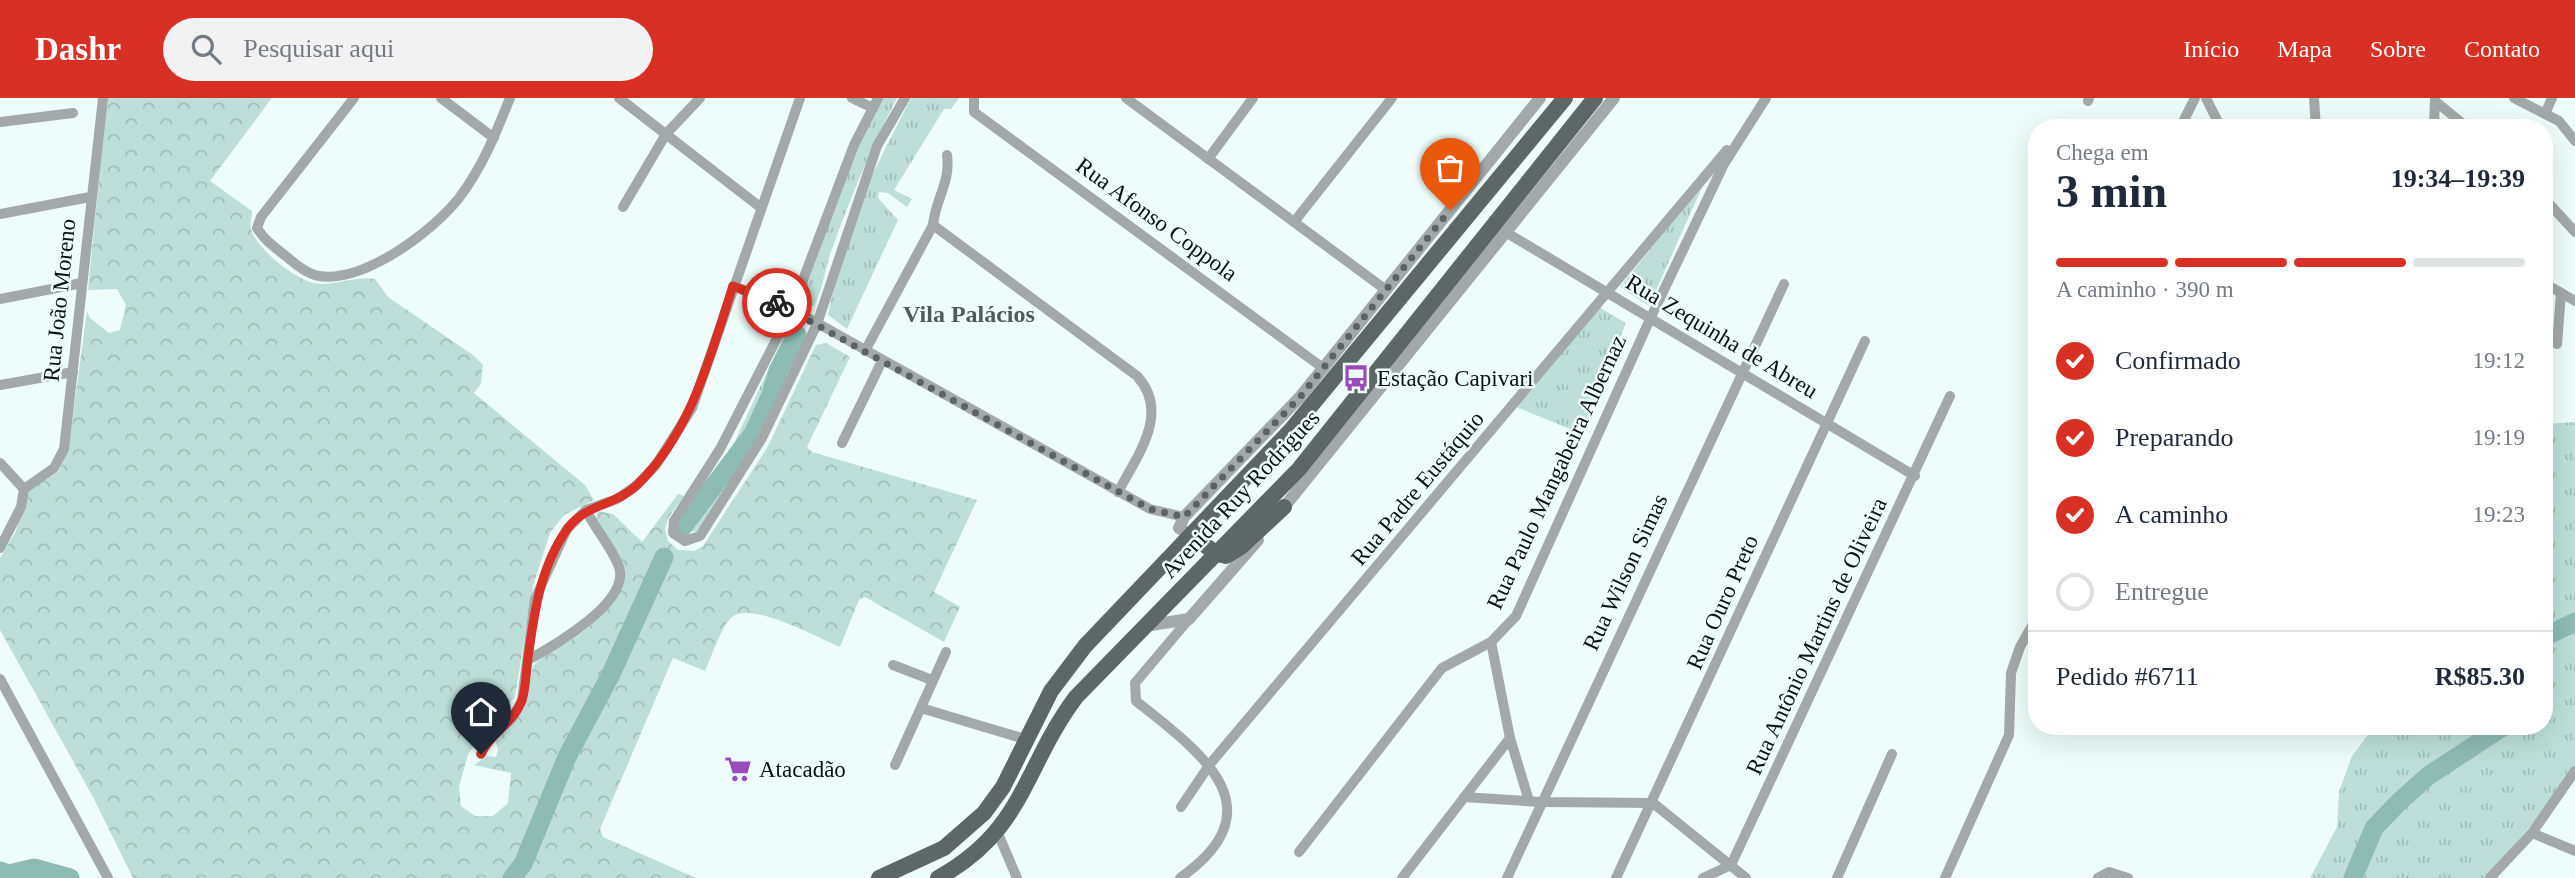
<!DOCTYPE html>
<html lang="pt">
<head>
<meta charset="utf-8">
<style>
  :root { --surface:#fff; --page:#f2f2f3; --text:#1f2937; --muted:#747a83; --line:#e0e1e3; --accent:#d93025 }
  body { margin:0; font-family:Georgia,serif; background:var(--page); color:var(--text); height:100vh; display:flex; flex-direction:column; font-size:26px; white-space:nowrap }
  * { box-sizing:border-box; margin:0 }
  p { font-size:23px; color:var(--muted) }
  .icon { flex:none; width:38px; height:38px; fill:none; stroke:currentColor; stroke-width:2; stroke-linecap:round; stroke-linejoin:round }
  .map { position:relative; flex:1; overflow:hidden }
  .drawer { position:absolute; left:2028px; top:21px; width:525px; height:616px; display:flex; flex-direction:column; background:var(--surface); border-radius:28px; box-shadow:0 7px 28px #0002 }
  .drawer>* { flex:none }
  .pin { position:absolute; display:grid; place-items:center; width:60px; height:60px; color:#fff; margin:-72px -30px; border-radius:50% 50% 50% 0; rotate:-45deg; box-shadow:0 0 7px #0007 }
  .pin .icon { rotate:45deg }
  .courier { position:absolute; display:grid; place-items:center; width:70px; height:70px; margin:-35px; border:5px solid #d93025; border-radius:50%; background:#fff; color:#222; box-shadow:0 2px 9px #0007 }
  .summary em { font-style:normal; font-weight:800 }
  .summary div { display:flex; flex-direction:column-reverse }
  .summary { display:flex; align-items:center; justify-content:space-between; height:119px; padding:0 28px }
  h1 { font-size:46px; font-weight:800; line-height:52px }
  .bar { display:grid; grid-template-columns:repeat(4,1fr); gap:10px 7px; align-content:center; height:84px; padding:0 28px }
  .bar i { height:9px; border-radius:5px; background:var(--line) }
  .bar .selected { background:var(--accent) }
  .bar p { grid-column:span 4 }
  .line { display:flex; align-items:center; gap:18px; padding:0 28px; border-top:2px solid var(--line) }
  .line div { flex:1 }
  ol { padding:0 28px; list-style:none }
  li { display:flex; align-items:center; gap:21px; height:77px }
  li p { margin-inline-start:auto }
  li .icon { padding:7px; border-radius:50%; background:var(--accent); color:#fff; stroke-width:4 }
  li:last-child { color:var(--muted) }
  li i { width:38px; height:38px; border:4px solid var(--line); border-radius:50% }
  header { display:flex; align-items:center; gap:42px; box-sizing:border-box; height:98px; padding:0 35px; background:var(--accent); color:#fff }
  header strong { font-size:33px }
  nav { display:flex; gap:38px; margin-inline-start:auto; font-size:24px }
  .search { width:490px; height:63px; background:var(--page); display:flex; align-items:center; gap:18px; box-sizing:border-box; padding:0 24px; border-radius:38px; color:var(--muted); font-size:26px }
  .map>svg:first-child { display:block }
  .grass { fill:url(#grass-tufts) }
  .forest { fill:url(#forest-crowns) }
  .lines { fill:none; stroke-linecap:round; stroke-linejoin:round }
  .river { stroke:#8dbcb4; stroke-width:19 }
  .minor { stroke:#a3a9a8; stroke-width:10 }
  .tertiary { stroke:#a3a9a8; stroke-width:12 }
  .primary { stroke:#5d6866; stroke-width:16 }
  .done { stroke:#5b6462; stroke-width:7; stroke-dasharray:0 12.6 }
  .route { stroke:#d93025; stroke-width:9 }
  .labels { text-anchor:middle; stroke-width:5; stroke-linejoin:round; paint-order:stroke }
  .street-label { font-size:23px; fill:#0c1110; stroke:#eefdfa }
  .poi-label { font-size:23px; fill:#0c1110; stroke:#eefdfa; text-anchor:start }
  .neighbourhood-label { font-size:24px; font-weight:bold; fill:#4e5b59; stroke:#eefdfa }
</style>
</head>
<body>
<header>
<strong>Dashr</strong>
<div class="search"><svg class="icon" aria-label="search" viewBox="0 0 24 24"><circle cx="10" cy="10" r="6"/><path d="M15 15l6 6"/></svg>Pesquisar aqui</div>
<nav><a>Início</a><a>Mapa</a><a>Sobre</a><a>Contato</a></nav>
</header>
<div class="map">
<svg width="2575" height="780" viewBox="0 0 2575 780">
  <defs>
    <pattern id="grass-tufts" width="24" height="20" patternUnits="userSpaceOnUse" patternTransform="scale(1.75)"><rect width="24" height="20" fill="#bedfd9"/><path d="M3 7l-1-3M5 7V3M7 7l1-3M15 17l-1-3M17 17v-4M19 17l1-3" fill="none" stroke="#a2beb9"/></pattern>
    <pattern id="forest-crowns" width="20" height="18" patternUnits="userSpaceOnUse" patternTransform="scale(1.75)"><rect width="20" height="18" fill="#bedfd9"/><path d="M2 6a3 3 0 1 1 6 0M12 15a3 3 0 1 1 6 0" fill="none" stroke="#a2beb9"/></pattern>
  </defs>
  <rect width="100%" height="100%" fill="#eefdfa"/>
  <g class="grass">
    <path d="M882,0H897C871,49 851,99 832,151C825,169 823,192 814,208H803L799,200L855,53Z"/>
    <path d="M911,0H959L951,11H944L894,92L912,101L907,109L888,95L879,94L878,100L898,122L847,231L828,217L835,182L871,79Z"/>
    <path d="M1704,85L1649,208L1620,189Z"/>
    <path d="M1592,205L1626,225L1580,335L1511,307Z"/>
    <path d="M788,229L804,235L765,322L698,434L687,433L682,427L683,420L735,343Z"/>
    <path d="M2575,324V676L2486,780H2310L2337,729L2339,694L2352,658L2375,628H2544L2545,326Z"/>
  </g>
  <path class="forest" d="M107,0H272L210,83L252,113C252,118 250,125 251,130C254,150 301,187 321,186C340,186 357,178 375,181L388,199L473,257L483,267L481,286L474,295L585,387L594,402L564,417L550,435L533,488L515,599L468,656L459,689L461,708L475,718H493L508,705L511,675L474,667L487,658L496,659L498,652L495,641C521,617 527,603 533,568C541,559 554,553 565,546C594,529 617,505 625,471L595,424L598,413L613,416L642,444L678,396L684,398L669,419L665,431L668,443L678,452L694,453L703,448L767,350L816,247L826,245L850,259L807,349L812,354L977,402L934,494L960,509L944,544L865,499L859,502L840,549C819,540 751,503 732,519C722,527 711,560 705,573L673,560L600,731L603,739L696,780H133L93,699L0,532V460L15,435L29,393L59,373L68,352L87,213L90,220L109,235L120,232L126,207L117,191L88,192Z"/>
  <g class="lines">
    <g class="river">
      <path d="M682,430L753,336L771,297L778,273L797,237"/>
      <path d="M2544,539L2575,524"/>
      <path d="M0,773L9,776L34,770L70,780"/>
      <path d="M512,780L523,766L567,659L611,576L664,459"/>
      <path d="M2353,780L2374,730L2399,704L2428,678L2504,628"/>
    </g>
    <g class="minor">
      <path d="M354,0L261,119L257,130C265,143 276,150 287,159C297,167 307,176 319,178C364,185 432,134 459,100C482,70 496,35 510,0"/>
      <path d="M441,0L494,40"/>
      <path d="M619,0L760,109"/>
      <path d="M852,0L873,10"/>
      <path d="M878,0L854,47L792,211L720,351L674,423L673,435L685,443L700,438L762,340L817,226L877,48L905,0"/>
      <path d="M974,0V14L1323,270"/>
      <path d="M1126,0L1386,192"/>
      <path d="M2206,0L2221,30"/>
      <path d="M2314,0L2316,30"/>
      <path d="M2514,0L2559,23L2575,43"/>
      <path d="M2088,3L2089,0"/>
      <path d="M2435,3L2468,30"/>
      <path d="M2545,16L2552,0"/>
      <path d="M0,24L73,15"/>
      <path d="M2180,30L2195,0"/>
      <path d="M2434,30L2435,0"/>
      <path d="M1208,61L1253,0"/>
      <path d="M2544,100L2575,134"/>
      <path d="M623,109L666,36L700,0"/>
      <path d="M0,116L90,99"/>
      <path d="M1294,124L1392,0"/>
      <path d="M933,127L1137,278C1171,315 1137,358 1118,394"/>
      <path d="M1507,135L1915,378"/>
      <path d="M2544,185L2575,203"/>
      <path d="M733,188L792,211L1150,411L1184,419"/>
      <path d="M0,201L82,185"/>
      <path d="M2557,246L2561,195"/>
      <path d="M865,253L933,127C935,102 951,84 947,57"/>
      <path d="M0,287L73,274"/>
      <path d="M842,345L882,263"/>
      <path d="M0,365L24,391"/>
      <path d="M24,391L54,370L64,351L103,0"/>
      <path d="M0,450L21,409L24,391"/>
      <path d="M1491,544L1510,640L1529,703"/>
      <path d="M528,562C552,549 631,504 619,469C612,449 595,431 586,412"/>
      <path d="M893,567L932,582"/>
      <path d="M0,581L108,780"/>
      <path d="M921,610L1025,641"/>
      <path d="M481,656L487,643L513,619L522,602L535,501L567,431L586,412L617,401L636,388L656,367L692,310L800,0"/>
      <path d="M895,667L946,554"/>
      <path d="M1464,699L1540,704L1653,705L1746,780"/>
      <path d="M1181,709L1210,666L1727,52"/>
      <path d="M997,733L1017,780"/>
      <path d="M2532,735L2575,753"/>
      <path d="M1299,754L1442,570L1491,544L1516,518L1651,219L1724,66L1766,0"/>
      <path d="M1180,780C1280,710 1200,654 1136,603L1135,585L1189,521"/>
      <path d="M1402,780L1510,640"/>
      <path d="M1507,780L1784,186"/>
      <path d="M1616,780L1865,243"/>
      <path d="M1703,780L1731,767L1950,298"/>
      <path d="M1837,780L1892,656"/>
      <path d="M1945,780L2009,637L2011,575L2020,549L2037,519"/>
      <path d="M2098,780L2109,774L2128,780"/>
      <path d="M2490,780L2532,735L2575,673"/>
    </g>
    <g class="tertiary">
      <path d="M1280,414L1614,0"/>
      <path d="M1191,437L1179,430L1184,419L1300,299L1540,0"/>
      <path d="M1145,528L1189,521L1258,442"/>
    </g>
    <g class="primary">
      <path d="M1191,437L1217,456L1226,458L1241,449L1284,409"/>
      <path d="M879,780L944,750L984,715L1003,689L1051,593L1085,548L1291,332L1565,0"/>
      <path d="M938,780C1025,732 1023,670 1076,599L1299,371L1595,0"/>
    </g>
  </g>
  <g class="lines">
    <path class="done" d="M777,205L1150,411L1184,419L1300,299L1450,112"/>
    <path class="route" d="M481,656C490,635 514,625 522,602C526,590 526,574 528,560C534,516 540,468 568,430C587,405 616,408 638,386C692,333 710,258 733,188L777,205"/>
  </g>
  <defs>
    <symbol id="bus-bare" viewBox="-9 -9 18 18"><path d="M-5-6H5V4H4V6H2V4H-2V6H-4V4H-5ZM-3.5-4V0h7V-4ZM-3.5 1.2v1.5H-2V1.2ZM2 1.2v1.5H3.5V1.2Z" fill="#9a4bbb" stroke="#eefdfa" stroke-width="2.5" paint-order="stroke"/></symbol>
    <symbol id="supermarket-bare" viewBox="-9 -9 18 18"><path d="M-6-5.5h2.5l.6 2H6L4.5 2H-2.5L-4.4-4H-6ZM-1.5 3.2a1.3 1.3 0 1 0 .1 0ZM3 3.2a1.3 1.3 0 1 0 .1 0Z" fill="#9a4bbb" stroke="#eefdfa" stroke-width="2.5" paint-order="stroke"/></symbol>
  </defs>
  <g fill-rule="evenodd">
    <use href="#bus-bare" x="1337" y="261" width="38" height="38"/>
    <use href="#supermarket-bare" x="719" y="652" width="38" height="38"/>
  </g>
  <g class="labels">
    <g class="street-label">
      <text transform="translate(1157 121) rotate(36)" y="8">Rua Afonso Coppola</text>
      <text transform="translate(59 202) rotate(-84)" y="8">Rua João Moreno</text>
      <text transform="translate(1722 238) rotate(31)" y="8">Rua Zequinha de Abreu</text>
      <text transform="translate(1556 374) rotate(-65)" y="8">Rua Paulo Mangabeira Albernaz</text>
      <text transform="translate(1417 390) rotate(-50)" y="8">Rua Padre Eustáquio</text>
      <text transform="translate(1240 396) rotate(-47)" y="8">Avenida Ruy Rodrigues</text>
      <text transform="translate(1625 474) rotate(-65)" y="8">Rua Wilson Simas</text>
      <text transform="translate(1722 504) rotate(-66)" y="8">Rua Ouro Preto</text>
      <text transform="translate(1816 538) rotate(-65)" y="8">Rua Antônio Martins de Oliveira</text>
    </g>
    <g class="poi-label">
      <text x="1377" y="288">Estação Capivari</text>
      <text x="759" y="679">Atacadão</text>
    </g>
    <g class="neighbourhood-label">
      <text x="969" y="224">Vila Palácios</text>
    </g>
  </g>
</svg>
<div class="pin" style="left:1450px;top:112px;background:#ea580c"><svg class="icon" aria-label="bag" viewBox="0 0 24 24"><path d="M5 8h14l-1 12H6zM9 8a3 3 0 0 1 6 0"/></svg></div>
<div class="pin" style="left:481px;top:656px;background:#1f2937"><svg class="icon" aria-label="home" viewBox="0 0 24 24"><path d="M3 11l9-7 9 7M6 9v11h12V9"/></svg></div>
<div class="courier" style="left:777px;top:205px"><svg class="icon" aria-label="bike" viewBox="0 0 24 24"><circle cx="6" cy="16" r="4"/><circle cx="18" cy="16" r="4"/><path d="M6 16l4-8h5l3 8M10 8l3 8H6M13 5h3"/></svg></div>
<section class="drawer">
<div class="summary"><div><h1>3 min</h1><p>Chega em</p></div><em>19:34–19:39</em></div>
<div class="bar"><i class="selected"></i><i class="selected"></i><i class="selected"></i><i></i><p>A caminho · 390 m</p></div>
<ol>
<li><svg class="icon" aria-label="check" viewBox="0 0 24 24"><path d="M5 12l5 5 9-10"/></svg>Confirmado<p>19:12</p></li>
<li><svg class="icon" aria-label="check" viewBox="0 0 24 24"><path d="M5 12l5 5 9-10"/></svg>Preparando<p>19:19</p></li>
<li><svg class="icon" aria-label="check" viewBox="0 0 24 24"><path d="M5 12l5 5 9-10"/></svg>A caminho<p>19:23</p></li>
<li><i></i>Entregue</li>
</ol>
<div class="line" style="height:91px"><div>Pedido #6711</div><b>R$85.30</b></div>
</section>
</div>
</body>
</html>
